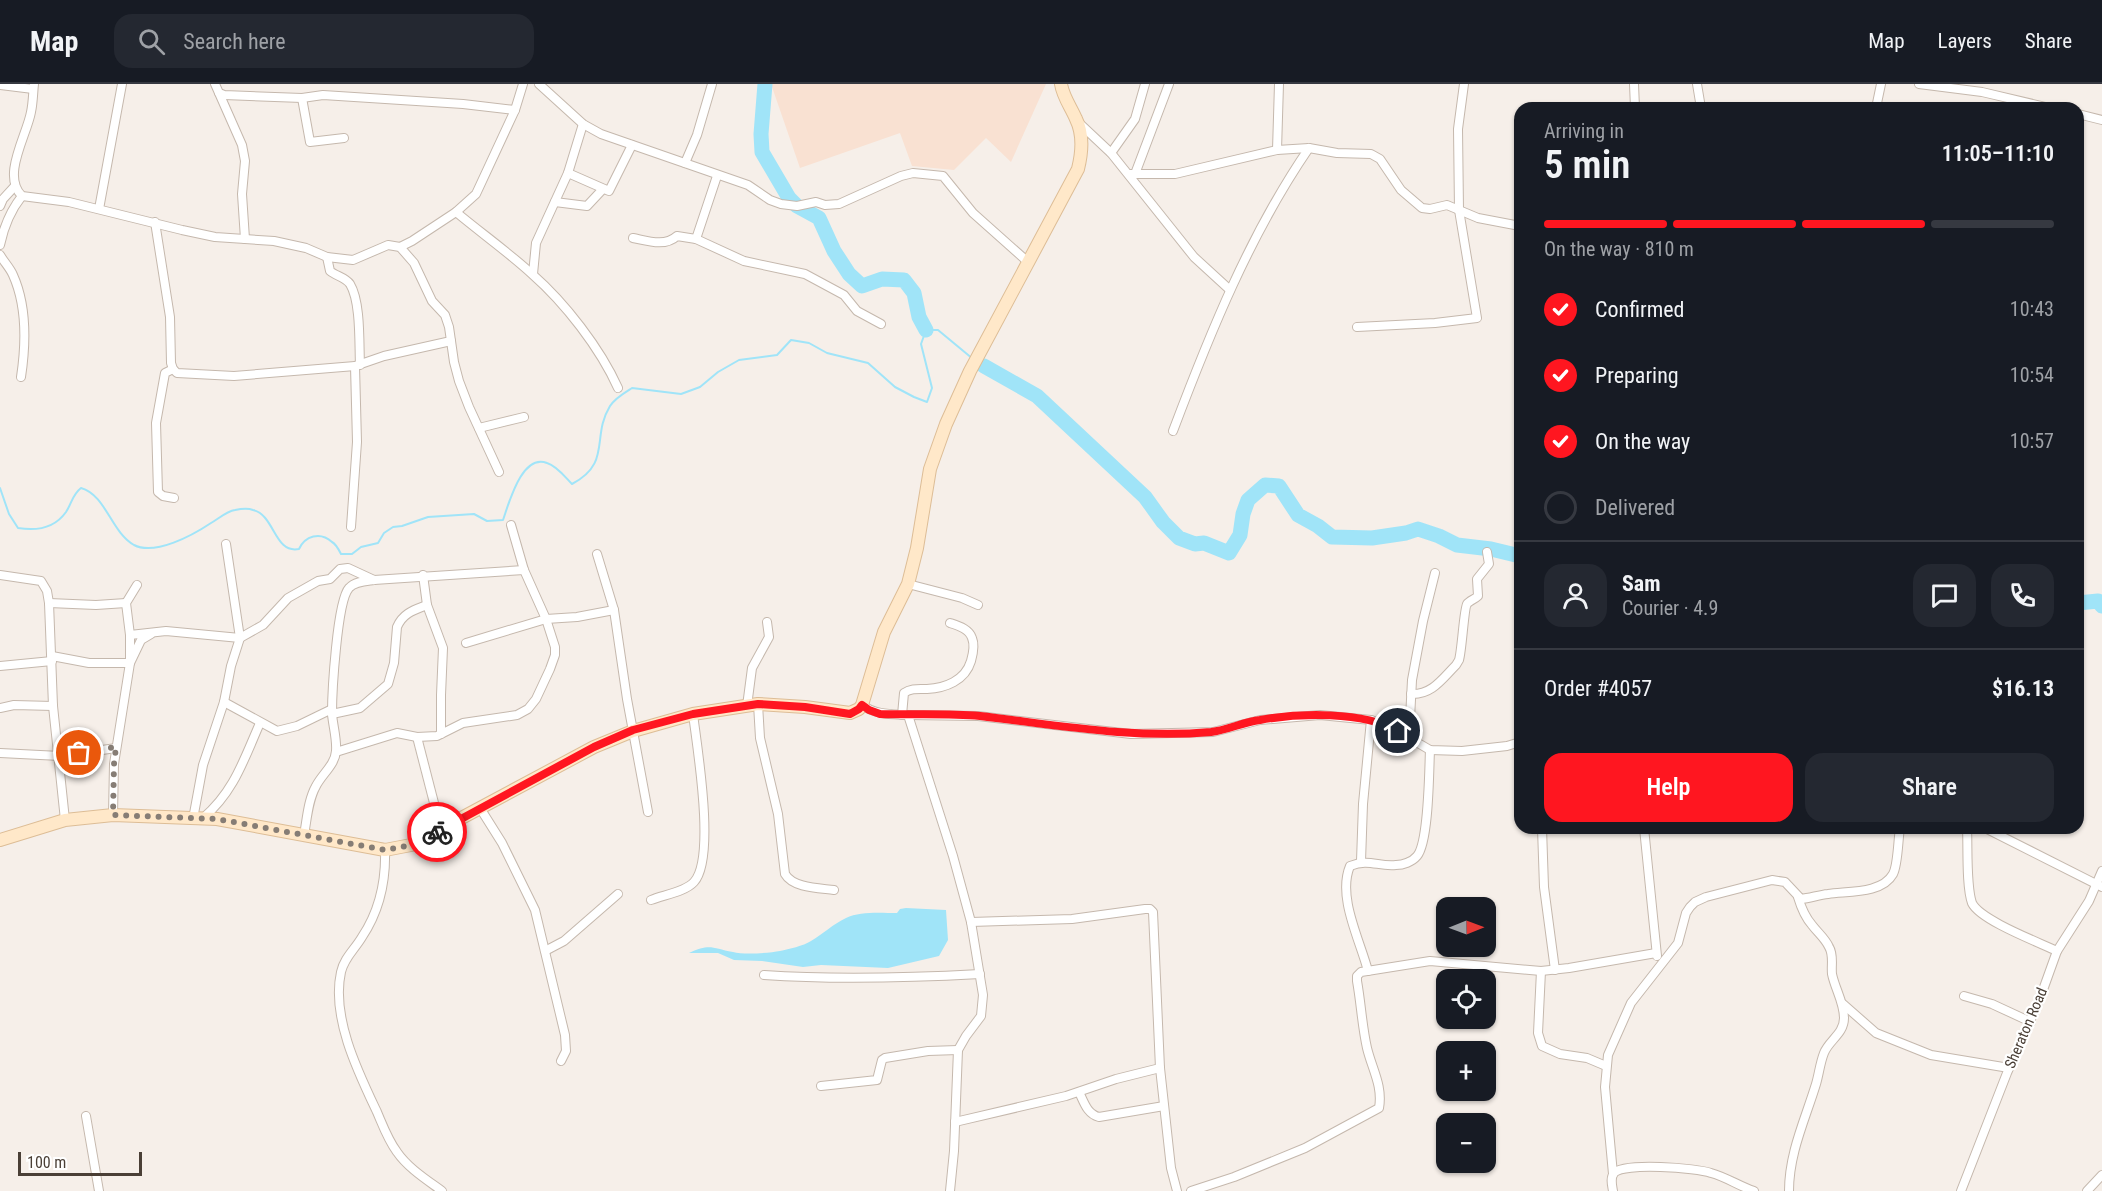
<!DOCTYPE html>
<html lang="en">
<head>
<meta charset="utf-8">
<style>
  :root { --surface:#171b24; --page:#242831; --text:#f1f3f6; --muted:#9ea1a6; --line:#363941; --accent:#ff1620 }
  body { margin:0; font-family:"Roboto Condensed",sans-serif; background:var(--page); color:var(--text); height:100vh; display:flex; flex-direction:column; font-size:22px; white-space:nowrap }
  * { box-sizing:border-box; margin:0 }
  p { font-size:20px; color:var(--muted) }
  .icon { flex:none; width:33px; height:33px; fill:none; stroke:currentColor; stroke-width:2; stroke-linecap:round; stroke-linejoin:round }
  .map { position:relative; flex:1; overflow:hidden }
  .details { position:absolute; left:1514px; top:18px; width:570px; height:732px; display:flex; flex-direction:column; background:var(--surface); border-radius:18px; box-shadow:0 2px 4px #0004 }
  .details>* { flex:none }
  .needle { width:39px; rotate:89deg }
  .fabs { position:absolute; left:1436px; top:813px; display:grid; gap:12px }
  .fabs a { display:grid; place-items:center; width:60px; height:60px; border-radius:12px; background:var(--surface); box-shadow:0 2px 4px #0004; font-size:30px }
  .scale { position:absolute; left:18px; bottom:15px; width:124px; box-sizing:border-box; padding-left:6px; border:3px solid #4a3f36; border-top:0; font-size:16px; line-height:21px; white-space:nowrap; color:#4a3f36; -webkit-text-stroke:4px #fff; paint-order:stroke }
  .pin { position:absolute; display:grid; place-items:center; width:51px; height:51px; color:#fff; margin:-26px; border:3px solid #fff; border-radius:50%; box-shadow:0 2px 6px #0007 }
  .courier { position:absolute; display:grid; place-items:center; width:60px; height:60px; margin:-30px; border:4px solid #ff1620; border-radius:50%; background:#fff; color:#222; box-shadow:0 2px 8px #0007 }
  .headline em { font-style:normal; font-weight:600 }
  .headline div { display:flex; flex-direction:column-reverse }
  .headline { display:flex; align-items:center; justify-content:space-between; height:102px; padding:0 30px }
  h1 { font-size:39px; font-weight:600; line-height:45px }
  .bar { display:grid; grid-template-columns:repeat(4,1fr); gap:9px 6px; align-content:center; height:72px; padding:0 30px }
  .bar i { height:8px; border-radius:4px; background:var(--line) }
  .bar .on { background:var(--accent) }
  .bar p { grid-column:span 4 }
  .line { display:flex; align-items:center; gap:15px; padding:0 30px; border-top:2px solid var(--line) }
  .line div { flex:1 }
  .round { display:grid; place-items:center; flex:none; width:63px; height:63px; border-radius:18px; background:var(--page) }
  ol { padding:0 30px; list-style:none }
  li { display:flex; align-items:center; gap:18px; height:66px }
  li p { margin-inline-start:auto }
  li .icon { padding:6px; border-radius:50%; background:var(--accent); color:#fff; stroke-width:4 }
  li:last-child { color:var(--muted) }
  li i { width:33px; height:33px; border:3px solid var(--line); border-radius:50% }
  .primary-button { display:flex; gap:12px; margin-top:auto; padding:12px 30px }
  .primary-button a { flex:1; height:69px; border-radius:18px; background:var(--accent); color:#fff; font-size:24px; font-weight:600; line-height:69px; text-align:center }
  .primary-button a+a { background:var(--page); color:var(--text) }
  header { display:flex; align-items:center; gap:36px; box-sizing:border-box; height:84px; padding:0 30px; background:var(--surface); border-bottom:2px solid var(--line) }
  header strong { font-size:28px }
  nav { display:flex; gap:33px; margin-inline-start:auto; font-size:21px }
  .search { width:420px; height:54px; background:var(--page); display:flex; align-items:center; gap:15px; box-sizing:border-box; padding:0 21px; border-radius:18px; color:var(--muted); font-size:22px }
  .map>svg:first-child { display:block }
  .commercial { fill:#f9e1d2 }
  .water { fill:#a0e4f8 }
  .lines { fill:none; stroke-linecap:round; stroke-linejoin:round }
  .stream { stroke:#a0e4f8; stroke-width:2 }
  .river { stroke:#a0e4f8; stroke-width:15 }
  .street-casing { stroke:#c5b8ad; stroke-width:10 }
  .secondary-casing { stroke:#ddbd96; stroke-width:14 }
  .street { stroke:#fff; stroke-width:8 }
  .secondary { stroke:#ffe8c9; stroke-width:12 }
  .done { stroke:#867d75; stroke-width:6; stroke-dasharray:0 10.8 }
  .route { stroke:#ff1620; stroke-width:8 }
  .labels { text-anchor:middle; stroke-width:4.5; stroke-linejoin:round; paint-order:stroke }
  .street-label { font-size:15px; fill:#4a3f36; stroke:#fff }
</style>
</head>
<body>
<header>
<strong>Map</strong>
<div class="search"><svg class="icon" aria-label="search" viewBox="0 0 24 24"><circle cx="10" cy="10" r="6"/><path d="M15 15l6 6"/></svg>Search here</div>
<nav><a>Map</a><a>Layers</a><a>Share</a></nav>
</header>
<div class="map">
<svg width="2102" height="1107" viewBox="0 0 2102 1107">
  <rect width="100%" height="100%" fill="#f6efe9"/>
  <path class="commercial" d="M771,0H1046L1011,78L986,54L954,86L912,82L900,49L800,84Z"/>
  <path class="water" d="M906,824L946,826L948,856L939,872L888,884L821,881L803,883L762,877L734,876L718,869H689C710,859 712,864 733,868C744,871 769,869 780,867C789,865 803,862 811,857C823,850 833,840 846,834C860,827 881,829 897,829L900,825Z"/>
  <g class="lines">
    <path class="stream" d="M0,404L9,430L18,444C36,447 54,445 66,428C72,419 72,411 81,404C106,411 111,448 134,461C155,472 193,451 211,439C218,435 227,427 235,426C240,425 248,424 253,426C275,431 274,470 299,465C305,452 320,447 332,458C336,460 339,466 341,470H352L361,463L378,459L384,449L393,443L402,442L428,433L474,430L487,437L503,436C509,419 522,369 547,379C557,382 565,393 572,400C612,379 591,353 610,322C615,314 624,309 632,304L681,310L700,303L718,288L739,276L777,271L791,256L809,259L827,269L868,279L895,303L914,313L927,318L932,304L921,260L926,246H938L973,275"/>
    <g class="river">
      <path d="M765,0L761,50L762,68L789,114L797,122L819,134L834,167L849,190L862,202L882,195L904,196L914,209L919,233L926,246"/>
      <path d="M984,282L1037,312L1145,413L1163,438L1179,454L1195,460L1204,459L1229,469L1240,451L1243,430L1248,416L1265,401L1279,402L1298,431L1318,442L1332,453L1372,454L1406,449L1418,445L1439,452L1457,461L1491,465L1520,472"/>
      <path d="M2078,519L2098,517L2102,522"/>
    </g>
    <defs>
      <g id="street">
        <path d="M34,0C33,9 33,19 31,28C27,51 1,92 22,112L69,118L182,146L215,153L274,157L306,164L327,173L353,176L388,161L400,163L414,179L432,217L445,231L449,243L454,278L459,297L469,323L499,388"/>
        <path d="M215,0L219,9L224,11L302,14L323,11L463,20L515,26"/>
        <path d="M539,0L583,40L601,50L748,101L770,116L781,120L797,122L816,118L825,121L839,120L901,92L913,89L943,92L973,129L1028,178"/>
        <path d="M1634,0L1635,24"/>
        <path d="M1697,0L1701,24"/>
        <path d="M1919,0L1982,8L2050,24"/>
        <path d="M0,1L33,5"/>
        <path d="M219,9L242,61L245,77L242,110L245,155"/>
        <path d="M302,14L310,58L344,54"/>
        <path d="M1876,24L1881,0"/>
        <path d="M2078,30L2102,36"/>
        <path d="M1078,38L1111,69L1194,173L1230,206"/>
        <path d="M1277,66L1279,0"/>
        <path d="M1111,69L1135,35L1145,0"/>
        <path d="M685,79L697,51L712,0"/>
        <path d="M568,89L609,107L632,61"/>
        <path d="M1129,90H1175L1277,66L1309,64L1337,69L1371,70L1380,75L1401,106L1422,124L1430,125L1447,121L1478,134L1520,142"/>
        <path d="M1135,90L1169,0"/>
        <path d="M717,92L696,155L744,177L805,190L844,211L857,227L881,240"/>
        <path d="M555,118L587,122L602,106"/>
        <path d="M0,122L3,115L15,102"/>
        <path d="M99,125L122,0"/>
        <path d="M456,128C481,149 508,168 532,190C565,219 600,264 618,304"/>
        <path d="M155,138L170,233L171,279L173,285L177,289L234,292L355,282L384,272L451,257"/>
        <path d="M633,154C648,157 665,163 677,152L696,155"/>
        <path d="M0,161C4,142 10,127 22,112"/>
        <path d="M400,163L412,157L456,128L476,110L515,26L523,0"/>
        <path d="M0,171C4,178 10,184 13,191C27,222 26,260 21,293"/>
        <path d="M327,173L330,187C336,192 345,193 350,200C361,218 359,260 360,281"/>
        <path d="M533,190L536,159L568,89L583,40"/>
        <path d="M1357,243L1435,239L1477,234L1459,126L1458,45L1464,0"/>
        <path d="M173,285L165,289L156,339L158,408L163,412L174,414"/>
        <path d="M479,344L524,333"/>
        <path d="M1173,347C1210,249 1250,150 1309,64"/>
        <path d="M351,443L357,358L355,282"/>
        <path d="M597,470L614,526L627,615L648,728"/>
        <path d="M0,491L41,497L47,507L49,519L53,622L65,736"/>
        <path d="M423,491L427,521L443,564L441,611V650"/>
        <path d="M908,500L962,514L978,521"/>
        <path d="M49,519L96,521L126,519"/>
        <path d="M130,551L166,547L240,554L263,541L288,514L318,497L330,495L340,485L348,484L374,496"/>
        <path d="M466,559L546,535L577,533L614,526"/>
        <path d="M52,572L89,579H130L141,556L151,550"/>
        <path d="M0,582L52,577"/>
        <path d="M1411,610C1432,611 1442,595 1456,581L1459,576C1462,566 1464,524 1467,520C1469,517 1475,515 1478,512L1477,495L1489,480L1487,468"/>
        <path d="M224,618L277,647L297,642L332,625"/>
        <path d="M758,620L760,654L778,730L785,790C793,804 819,804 834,806"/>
        <path d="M862,621C876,631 891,630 908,631L953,772L971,838L983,911L981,932L966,952L958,966L954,1067L950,1107"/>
        <path d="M747,622L752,584L769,553L767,538"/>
        <path d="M0,624L14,621L53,622"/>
        <path d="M332,630L360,624L388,600L394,579L397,543C403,529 414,526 427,521"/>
        <path d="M902,631L904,609C911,604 918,605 927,605C945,604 965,597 971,577C973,570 975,561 972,554C969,545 959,542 950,539"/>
        <path d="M908,631L978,632L1131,650L1213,648L1260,636L1320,631L1371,636L1387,641L1430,666L1462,667L1507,662L1520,658"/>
        <path d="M417,653L441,746"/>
        <path d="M1409,654L1412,596L1423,537L1435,489"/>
        <path d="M336,668L397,649L417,653L437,652L463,639L517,631L528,625L536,615L550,585L555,571V563L546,535L524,486L511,441"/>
        <path d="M0,669L60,672L116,664"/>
        <path d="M480,724L502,759L535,826L565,951L566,967L561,977"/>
        <path d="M113,731L114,680L130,579V551L126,519L137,501"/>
        <path d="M203,734C234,708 244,675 260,639"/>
        <path d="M193,735L203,681L224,618L231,582L240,554L226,460"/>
        <path d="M1542,744L1544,803L1555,886"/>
        <path d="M1644,744L1657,872"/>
        <path d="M1967,744C1968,763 1966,802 1972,819C1980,836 2038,858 2057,867"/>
        <path d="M1985,744L2102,803"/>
        <path d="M304,751C307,735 308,716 316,702C322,690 335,681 336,667C337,655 333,642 332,630C332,609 337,517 349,504C355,497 366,497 374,496L524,486"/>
        <path d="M385,766C386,798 380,826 362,853C355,865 344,874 341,888C331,933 358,988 377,1028C383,1042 388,1056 397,1068C408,1084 427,1096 442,1107"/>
        <path d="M1361,777L1363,720L1371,636"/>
        <path d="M651,816C663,811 685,808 694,798C716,774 697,663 693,630"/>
        <path d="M971,838L1072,835L1145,825H1150L1153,828L1160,984L1171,1084L1177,1107"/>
        <path d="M545,867L564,857L618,810"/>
        <path d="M1368,887C1360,856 1337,813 1350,782C1369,774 1378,783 1396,781C1403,781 1412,778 1417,772C1429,758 1429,687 1430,666"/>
        <path d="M1541,887L1538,949L1542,962L1560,970L1587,974L1606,982"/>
        <path d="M764,891C836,896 907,894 980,890"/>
        <path d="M1964,912L1992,920L2031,938"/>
        <path d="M1843,920L1876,949L1931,971L2009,984"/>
        <path d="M821,1002L877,996L882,976L885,974L928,967L958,966"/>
        <path d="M1079,1008C1084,1018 1087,1030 1099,1033L1164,1022"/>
        <path d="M86,1032L99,1107"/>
        <path d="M955,1038L1066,1012L1116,995L1160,984"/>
        <path d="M1613,1090L1605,1003L1608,971L1631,919L1678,859L1686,829L1690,823L1695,818L1706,813L1772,796L1785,798L1801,815C1810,814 1819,811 1828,810C1847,807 1882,810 1893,790C1898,781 1898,756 1900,744"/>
        <path d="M1191,1107L1234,1093L1305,1064L1379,1024C1383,1002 1372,985 1367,964C1362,942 1361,919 1357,897V892L1361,888L1430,877L1541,887L1569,884L1656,869"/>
        <path d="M1613,1107C1612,1101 1610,1094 1614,1089C1623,1078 1697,1084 1711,1089C1726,1093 1739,1102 1754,1107"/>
        <path d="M1789,1107C1789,1069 1805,1036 1816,1000C1819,990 1820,979 1824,969C1829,956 1844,950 1844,934C1844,918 1835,905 1832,890C1831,881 1834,871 1829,863C1825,854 1818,849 1812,841C1805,833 1801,823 1798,813"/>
        <path d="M1961,1107L2007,989L2039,917L2057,867L2089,817L2102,787"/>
        <path d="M2087,1107L2102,1091"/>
      </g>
      <path id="secondary" d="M0,756L65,736L113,731L217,735L385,766L411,761L594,663L633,647L693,630L758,620L805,623L850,629L859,625L862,621L884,548L908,500L917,464L930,385L946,340L970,287L1078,85C1082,69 1084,51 1076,35C1071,23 1063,13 1061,0"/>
    </defs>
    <use href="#street" class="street-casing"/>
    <use href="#secondary" class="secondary-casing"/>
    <use href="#street" class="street"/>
    <use href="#secondary" class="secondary"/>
  </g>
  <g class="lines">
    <path class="done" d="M79,669L116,663L114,680L113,731L217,735L385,766L411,761L437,748"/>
    <path class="route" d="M437,748L594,663L633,646L693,630L758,620L805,623L850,630L859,625L862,621L869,626L880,630C913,631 947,629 980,632C1057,641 1133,655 1211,648C1228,646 1243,638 1260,636C1299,629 1363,627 1398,647"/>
  </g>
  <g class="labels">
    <g class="street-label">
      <text transform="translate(2026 944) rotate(-67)" y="5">Sheraton Road</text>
    </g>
  </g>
</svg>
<div class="fabs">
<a><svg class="needle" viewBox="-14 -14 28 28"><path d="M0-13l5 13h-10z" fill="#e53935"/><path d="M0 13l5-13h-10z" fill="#9ea1a6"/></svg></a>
<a><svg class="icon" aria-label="locate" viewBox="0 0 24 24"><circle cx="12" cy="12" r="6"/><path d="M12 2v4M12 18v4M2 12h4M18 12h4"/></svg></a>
<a>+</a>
<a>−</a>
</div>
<div class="scale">100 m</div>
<div class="pin" style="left:79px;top:669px;background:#ea580c"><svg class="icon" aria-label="bag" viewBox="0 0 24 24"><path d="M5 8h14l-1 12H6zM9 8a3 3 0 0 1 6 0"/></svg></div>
<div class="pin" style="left:1398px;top:647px;background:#1f2937"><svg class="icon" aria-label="home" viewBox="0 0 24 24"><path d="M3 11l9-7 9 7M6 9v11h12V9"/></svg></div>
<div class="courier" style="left:437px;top:748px"><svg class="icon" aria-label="bike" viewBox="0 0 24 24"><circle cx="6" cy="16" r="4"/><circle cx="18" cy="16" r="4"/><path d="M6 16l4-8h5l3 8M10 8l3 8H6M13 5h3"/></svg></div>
<section class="details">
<div class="headline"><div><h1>5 min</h1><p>Arriving in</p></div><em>11:05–11:10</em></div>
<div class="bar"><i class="on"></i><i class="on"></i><i class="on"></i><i></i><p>On the way · 810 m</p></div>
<ol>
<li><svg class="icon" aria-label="check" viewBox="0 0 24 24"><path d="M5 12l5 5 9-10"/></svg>Confirmed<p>10:43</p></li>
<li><svg class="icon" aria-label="check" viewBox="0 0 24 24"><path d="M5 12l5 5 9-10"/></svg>Preparing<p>10:54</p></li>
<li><svg class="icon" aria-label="check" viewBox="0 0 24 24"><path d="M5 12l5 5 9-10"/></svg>On the way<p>10:57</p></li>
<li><i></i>Delivered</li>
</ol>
<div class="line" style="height:108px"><a class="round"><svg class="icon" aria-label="person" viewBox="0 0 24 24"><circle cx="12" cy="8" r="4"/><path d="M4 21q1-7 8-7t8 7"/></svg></a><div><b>Sam</b><p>Courier · 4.9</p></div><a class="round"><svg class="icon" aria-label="chat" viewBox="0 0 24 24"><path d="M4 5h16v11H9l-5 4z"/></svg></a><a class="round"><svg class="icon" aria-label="phone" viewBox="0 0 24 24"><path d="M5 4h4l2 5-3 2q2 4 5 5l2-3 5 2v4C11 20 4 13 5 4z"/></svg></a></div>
<div class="line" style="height:78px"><div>Order #4057</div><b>$16.13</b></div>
<div class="primary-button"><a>Help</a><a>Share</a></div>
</section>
</div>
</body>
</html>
